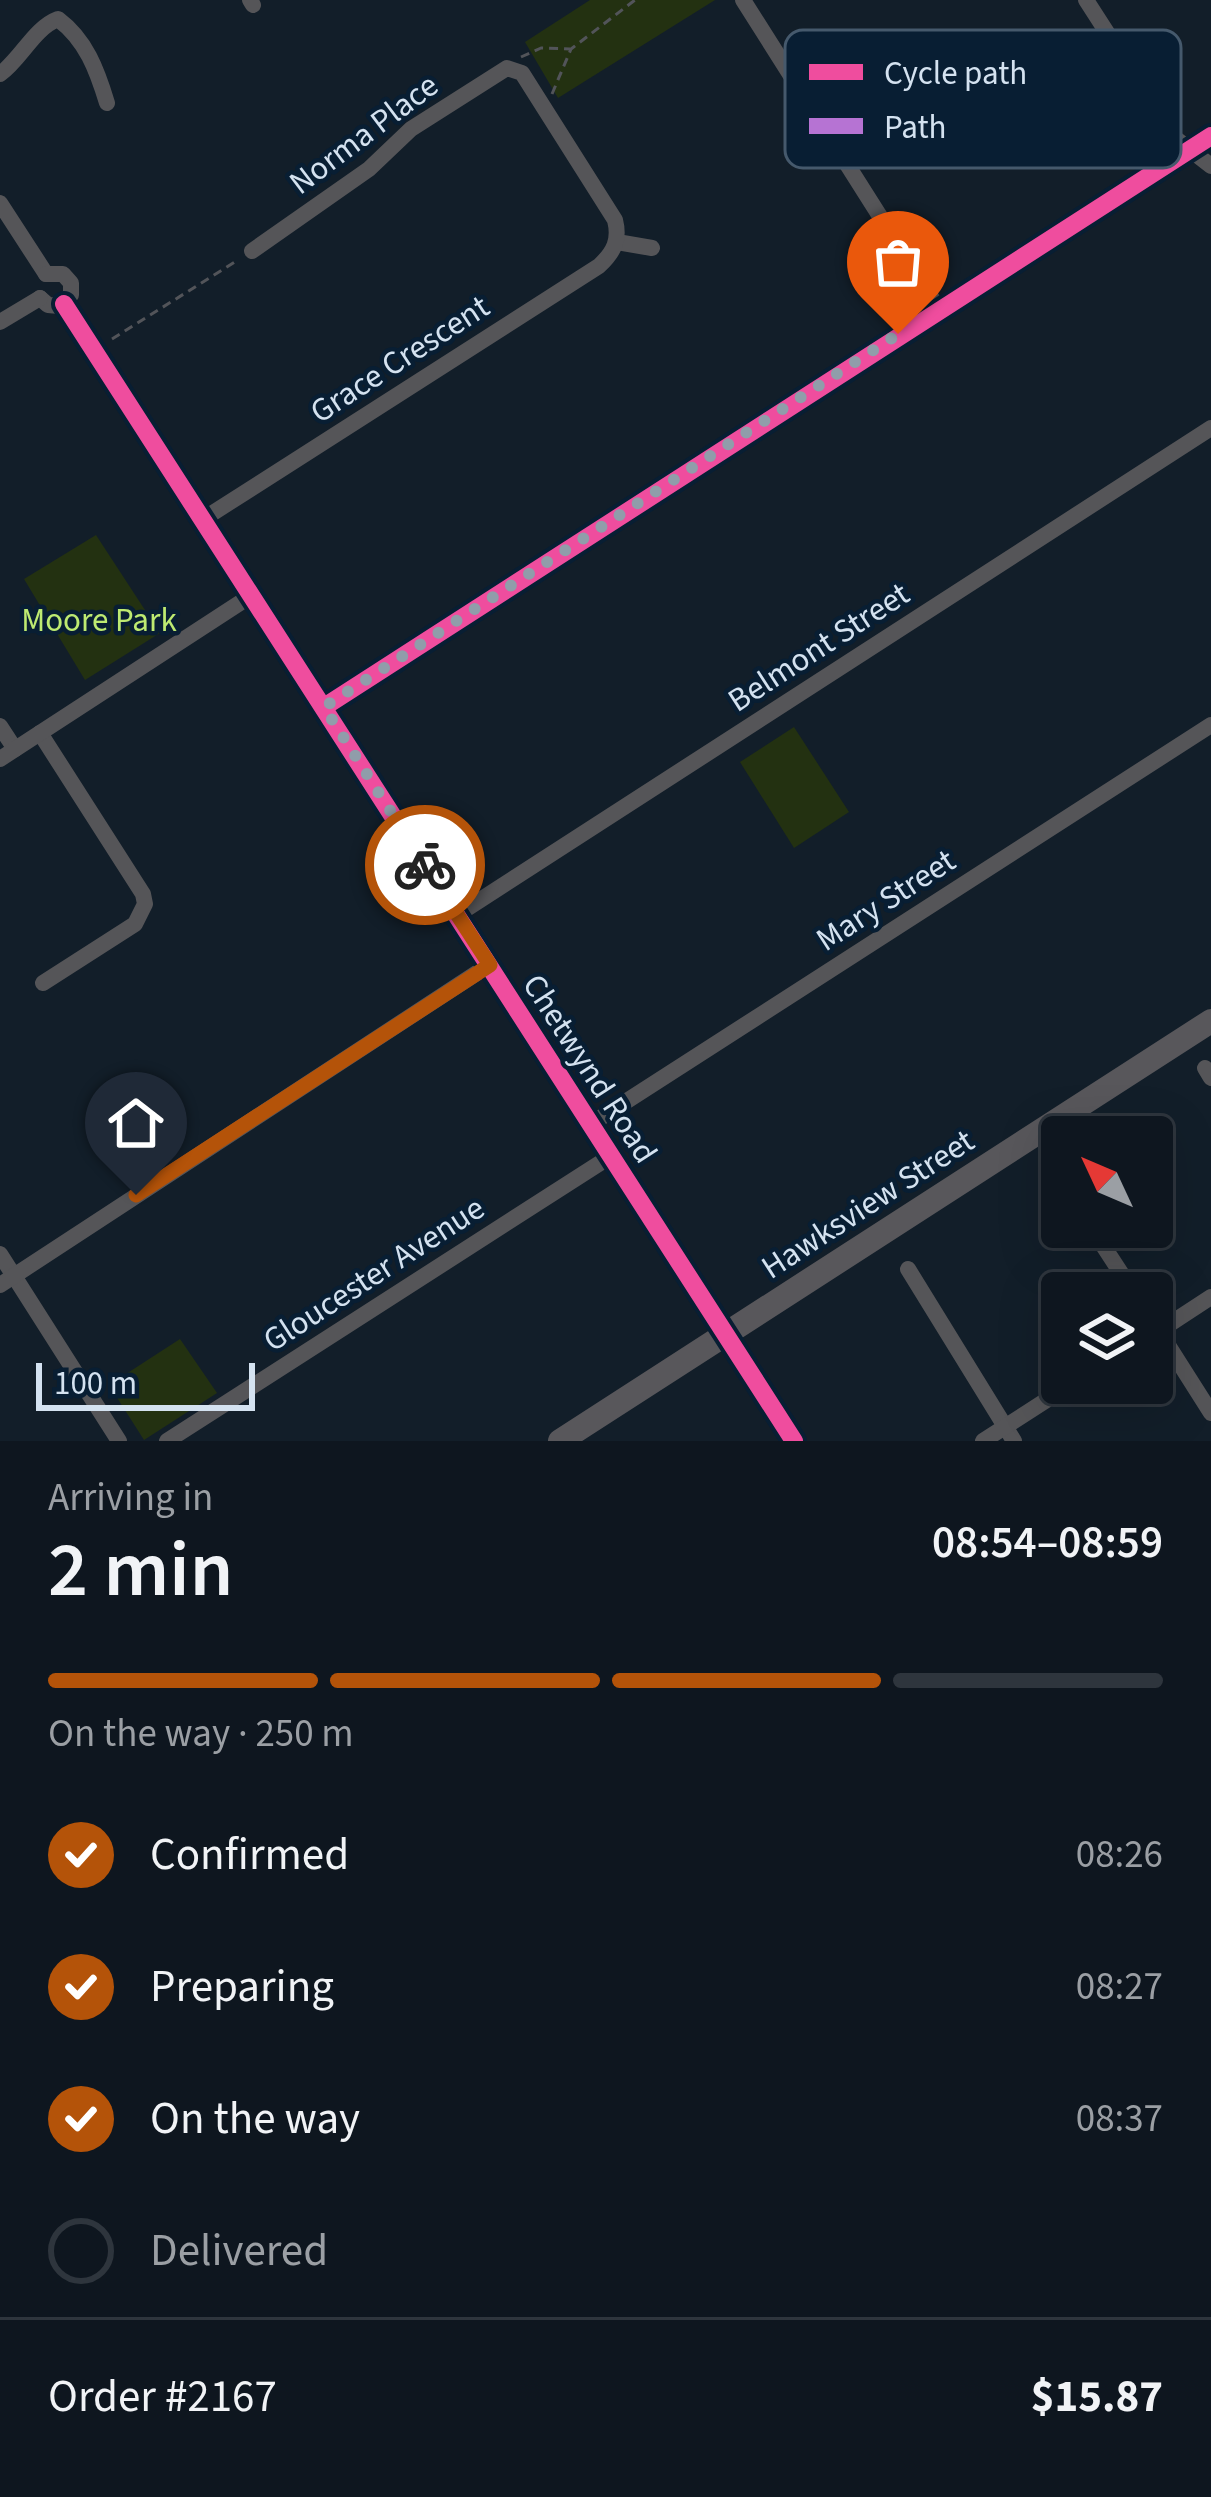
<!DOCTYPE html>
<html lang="en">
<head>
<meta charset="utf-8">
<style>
  :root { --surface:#0e161f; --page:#1c232c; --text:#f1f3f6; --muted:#9b9fa4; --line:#2e353d; --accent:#b45309 }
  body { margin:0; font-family:"Source Sans 3",sans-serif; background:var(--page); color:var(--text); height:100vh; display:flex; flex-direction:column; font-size:45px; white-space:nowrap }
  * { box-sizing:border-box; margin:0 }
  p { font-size:39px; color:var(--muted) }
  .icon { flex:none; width:66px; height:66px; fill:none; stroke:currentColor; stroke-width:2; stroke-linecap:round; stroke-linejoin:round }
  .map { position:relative; height:1441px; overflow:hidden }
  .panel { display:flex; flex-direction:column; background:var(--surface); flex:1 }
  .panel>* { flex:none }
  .needle { width:78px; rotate:314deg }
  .buttons { position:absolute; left:1041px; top:1116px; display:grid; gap:24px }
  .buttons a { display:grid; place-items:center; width:132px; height:132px; border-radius:12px; background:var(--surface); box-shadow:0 12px 48px #0002,0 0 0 3px var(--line); font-size:60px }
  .scale { position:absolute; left:36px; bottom:30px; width:219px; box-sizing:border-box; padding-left:12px; border:6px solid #d4e2f0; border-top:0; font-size:33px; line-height:42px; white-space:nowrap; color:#d4e2f0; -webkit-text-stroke:9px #081e33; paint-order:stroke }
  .pin { position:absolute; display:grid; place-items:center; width:102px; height:102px; color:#fff; margin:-123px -51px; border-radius:50% 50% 50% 0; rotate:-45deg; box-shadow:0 0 12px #0007 }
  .pin .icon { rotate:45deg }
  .courier { position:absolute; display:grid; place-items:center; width:120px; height:120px; margin:-60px; border:9px solid #b45309; border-radius:50%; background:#fff; color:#222; box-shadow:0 3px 15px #0007 }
  .summary em { font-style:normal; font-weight:600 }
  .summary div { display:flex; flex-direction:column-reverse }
  .summary { display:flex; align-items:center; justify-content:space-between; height:204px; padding:0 48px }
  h1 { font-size:78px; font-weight:600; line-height:90px }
  .bar { display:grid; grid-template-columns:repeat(4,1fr); gap:18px 12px; align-content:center; height:144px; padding:0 48px }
  .bar i { height:15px; border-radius:9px; background:var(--line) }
  .bar .on { background:var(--accent) }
  .bar p { grid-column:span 4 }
  .line { display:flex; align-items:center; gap:30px; padding:0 48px; border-top:3px solid var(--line) }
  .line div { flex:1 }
  ol { padding:0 48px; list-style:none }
  li { display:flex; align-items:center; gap:36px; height:132px }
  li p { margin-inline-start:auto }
  li .icon { padding:12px; border-radius:50%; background:var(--accent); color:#fff; stroke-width:4 }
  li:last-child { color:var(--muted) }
  li i { width:66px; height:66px; border:6px solid var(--line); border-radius:50% }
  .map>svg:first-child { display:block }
  .green { fill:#233111 }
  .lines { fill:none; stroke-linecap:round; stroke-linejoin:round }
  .path { stroke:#525459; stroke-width:3; stroke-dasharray:9 6; stroke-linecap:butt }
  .minor { stroke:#555558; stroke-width:16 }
  .tertiary { stroke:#555558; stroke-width:21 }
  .secondary { stroke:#58575b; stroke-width:24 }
  .quiet { stroke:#b673d3; stroke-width:15; stroke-dasharray:30 15; stroke-linecap:butt }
  .cycleway-casing { stroke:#081e33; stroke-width:26 }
  .cycleway { stroke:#ef4d9e; stroke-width:18 }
  .done { stroke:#909daa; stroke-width:12; stroke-dasharray:0 21.6 }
  .route { stroke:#b45309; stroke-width:15 }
  .labels { text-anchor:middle; stroke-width:9; stroke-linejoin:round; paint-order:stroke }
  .street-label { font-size:33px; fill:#d4e2f0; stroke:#081e33 }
  .park-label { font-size:33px; fill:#beea71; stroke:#081e33 }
  .key { fill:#081e33; stroke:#45596c; stroke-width:3 }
  .key-label { font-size:33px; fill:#d4e2f0 }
</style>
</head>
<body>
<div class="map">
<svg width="1211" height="1441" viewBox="0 0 1211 1441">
  <rect width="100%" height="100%" fill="#121e29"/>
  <g class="green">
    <path d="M590,0H715L558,98L525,42Z"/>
    <path d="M96,535L160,633L85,680L24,579Z"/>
    <path d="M794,727L849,812L794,848L740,762Z"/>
    <path d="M180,1339L217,1393L144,1440L109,1385Z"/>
  </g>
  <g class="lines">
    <g class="path">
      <path d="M521,57L541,48L570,49"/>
      <path d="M552,94L571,49L635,0"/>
      <path d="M112,339L238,260"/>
    </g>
    <g class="minor">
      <path d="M250,0L253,5"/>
      <path d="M743,0L938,308"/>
      <path d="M1086,0L1175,138L1211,166"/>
      <path d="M0,74C21,59 34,28 58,19C86,40 97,70 107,103"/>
      <path d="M0,203L46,274"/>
      <path d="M617,242L652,248"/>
      <path d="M40,298L48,305L59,306L71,295V283L63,274H46"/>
      <path d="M0,322L40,298"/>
      <path d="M205,518L599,266C614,252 620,240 615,220L522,73L507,68L411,129L369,169L252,251"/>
      <path d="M324,707L1211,136"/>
      <path d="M0,726L15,749"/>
      <path d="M40,733L143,894L145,904L135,924L43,983"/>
      <path d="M0,759L252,595"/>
      <path d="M457,915L1211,428"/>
      <path d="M1205,1068L1211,1078"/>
      <path d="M591,1124L1211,725"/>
      <path d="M1052,1168L1062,1183"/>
      <path d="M1091,1227L1134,1293"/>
      <path d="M0,1254L119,1441"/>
      <path d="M908,1269L1014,1441"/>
      <path d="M0,1285L489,965"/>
      <path d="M1152,1320L1211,1413"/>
      <path d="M1159,1331L1211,1297"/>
      <path d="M167,1441L611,1156"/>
      <path d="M983,1441L1073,1383"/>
    </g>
    <path class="tertiary" d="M64,304L794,1441"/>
    <path class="secondary" d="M560,1441L1211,1021"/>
    <path class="quiet" d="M1152,1335L1159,1331"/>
    <defs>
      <g id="cycleway">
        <path d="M64,304L794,1441"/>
        <path d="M324,707L1211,136"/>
      </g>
    </defs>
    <use href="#cycleway" class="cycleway-casing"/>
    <use href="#cycleway" class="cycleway"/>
  </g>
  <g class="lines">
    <path class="done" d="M425,865L324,707L898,334"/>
    <path class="route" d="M136,1195L490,965L425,865"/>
  </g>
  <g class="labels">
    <g class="street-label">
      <text transform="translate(363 133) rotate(-37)" y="12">Norma Place</text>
      <text transform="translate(399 358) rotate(-33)" y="12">Grace Crescent</text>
      <text transform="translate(818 646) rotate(-33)" y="12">Belmont Street</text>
      <text transform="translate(885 899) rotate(-33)" y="12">Mary Street</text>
      <text transform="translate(591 1068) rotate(57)" y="12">Chetwynd Road</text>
      <text transform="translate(867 1203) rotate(-33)" y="12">Hawksview Street</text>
      <text transform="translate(373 1273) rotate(-33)" y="12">Gloucester Avenue</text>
    </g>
    <g class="park-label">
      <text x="99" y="631">Moore Park</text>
    </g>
  </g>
  <rect x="785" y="30" width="396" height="138" rx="18" class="key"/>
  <rect x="809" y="64" width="54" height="16" fill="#ef4d9e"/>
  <rect x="809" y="118" width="54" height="16" fill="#b673d3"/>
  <g class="key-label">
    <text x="884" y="84">Cycle path</text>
    <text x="884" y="138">Path</text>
  </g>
</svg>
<div class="buttons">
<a><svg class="needle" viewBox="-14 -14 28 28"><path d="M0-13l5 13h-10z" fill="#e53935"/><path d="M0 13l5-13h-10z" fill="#9b9fa4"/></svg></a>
<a><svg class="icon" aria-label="layers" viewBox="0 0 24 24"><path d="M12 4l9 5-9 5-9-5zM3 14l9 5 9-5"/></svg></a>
</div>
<div class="scale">100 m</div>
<div class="pin" style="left:898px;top:334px;background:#ea580c"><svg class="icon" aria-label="bag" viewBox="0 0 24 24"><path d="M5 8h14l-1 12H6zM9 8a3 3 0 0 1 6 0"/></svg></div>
<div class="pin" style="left:136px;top:1195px;background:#1f2937"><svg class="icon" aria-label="home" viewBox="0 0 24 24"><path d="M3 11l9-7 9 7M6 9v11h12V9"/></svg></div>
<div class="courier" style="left:425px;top:865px"><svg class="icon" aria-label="bike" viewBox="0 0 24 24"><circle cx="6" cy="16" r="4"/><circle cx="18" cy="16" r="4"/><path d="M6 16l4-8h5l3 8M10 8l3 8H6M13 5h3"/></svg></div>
</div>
<section class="panel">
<div class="summary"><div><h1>2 min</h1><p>Arriving in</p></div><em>08:54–08:59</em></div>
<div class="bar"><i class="on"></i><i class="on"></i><i class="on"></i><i></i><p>On the way · 250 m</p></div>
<ol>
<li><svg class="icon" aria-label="check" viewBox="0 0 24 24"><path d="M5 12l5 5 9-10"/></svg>Confirmed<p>08:26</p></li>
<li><svg class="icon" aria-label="check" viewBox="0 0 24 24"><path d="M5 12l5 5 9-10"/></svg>Preparing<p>08:27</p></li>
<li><svg class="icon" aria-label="check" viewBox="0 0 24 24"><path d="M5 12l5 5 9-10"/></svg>On the way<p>08:37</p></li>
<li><i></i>Delivered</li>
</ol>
<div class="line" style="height:156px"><div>Order #2167</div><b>$15.87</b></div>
</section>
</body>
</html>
